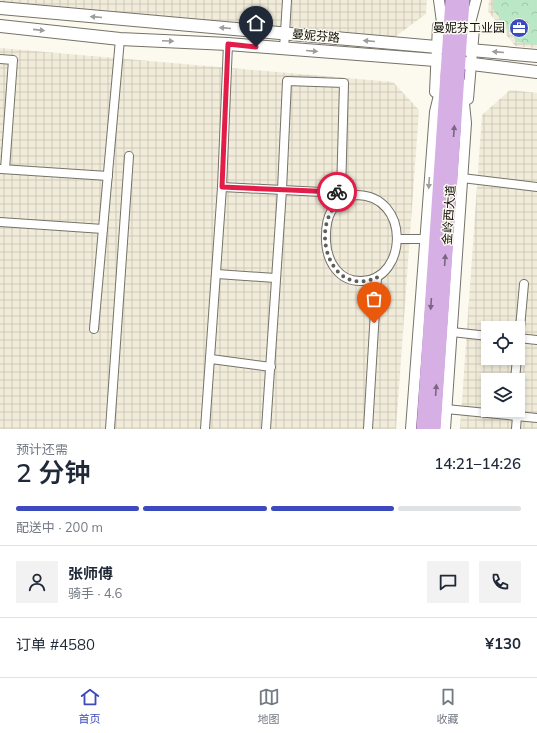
<!DOCTYPE html>
<html lang="zh">
<head>
<meta charset="utf-8">
<style>
  :root { --surface:#fff; --page:#f2f2f3; --text:#1f2937; --muted:#747a83; --line:#e0e1e3; --accent:#3c4abd }
  body { margin:0; font-family:Mulish,"Noto Sans SC",sans-serif; background:var(--page); color:var(--text); height:100vh; display:flex; flex-direction:column; font-size:15px; white-space:nowrap }
  * { box-sizing:border-box; margin:0 }
  p { font-size:13px; color:var(--muted) }
  .icon { flex:none; width:22px; height:22px; fill:none; stroke:currentColor; stroke-width:2; stroke-linecap:round; stroke-linejoin:round }
  .map { position:relative; height:429px; overflow:hidden }
  .side { display:flex; flex-direction:column; background:var(--surface); flex:1 }
  .side>* { flex:none }
  .buttons { position:absolute; left:481px; top:321px; display:grid; gap:8px }
  .buttons a { display:grid; place-items:center; width:44px; height:44px; border-radius:0px; background:var(--surface); box-shadow:0 2px 6px #0003; font-size:20px }
  .pin { position:absolute; display:grid; place-items:center; width:34px; height:34px; color:#fff; margin:-41px -17px; border-radius:50% 50% 50% 0; rotate:-45deg; box-shadow:0 0 4px #0007 }
  .pin .icon { rotate:45deg }
  .courier { position:absolute; display:grid; place-items:center; width:40px; height:40px; margin:-20px; border:3px solid #e11d48; border-radius:50%; background:#fff; color:#222; box-shadow:0 1px 5px #0007 }
  .headline em { font-style:normal; font-weight:600 }
  .headline div { display:flex; flex-direction:column-reverse }
  .headline { display:flex; align-items:center; justify-content:space-between; height:68px; padding:0 16px }
  h1 { font-size:26px; font-weight:600; line-height:30px }
  .bar { display:grid; grid-template-columns:repeat(4,1fr); gap:6px 4px; align-content:center; height:48px; padding:0 16px }
  .bar i { height:5px; border-radius:3px; background:var(--line) }
  .bar .active { background:var(--accent) }
  .bar p { grid-column:span 4 }
  .line { display:flex; align-items:center; gap:10px; padding:0 16px; border-top:1px solid var(--line) }
  .line div { flex:1 }
  .round { display:grid; place-items:center; flex:none; width:42px; height:42px; border-radius:0px; background:var(--page) }
  .tabs { display:flex; justify-content:space-around; align-items:center; height:56px; border-top:1px solid var(--line); background:var(--surface); font-size:11px; color:var(--muted) }
  .tabs a { display:grid; justify-items:center; gap:2px }
  .tabs .active { color:var(--accent) }
  .map>svg:first-child { display:block }
  .industrial { fill:url(#industrial-grid); fill-rule:evenodd }
  .park { fill:url(#park-crowns) }
  .lines { fill:none; stroke-linecap:round; stroke-linejoin:round }
  .minor-casing { stroke:#757369; stroke-width:10 }
  .tertiary-casing { stroke:#757369; stroke-width:12 }
  .secondary-casing { stroke:#757369; stroke-width:14 }
  .primary-casing { stroke:#7e528c; stroke-width:15 }
  .minor { stroke:#fff; stroke-width:8 }
  .tertiary { stroke:#fff; stroke-width:10 }
  .secondary { stroke:#fff; stroke-width:12 }
  .primary { stroke:#d6afe5; stroke-width:13 }
  .oneway { fill:#9e9d9c }
  .oneway2 { fill:#7b6582 }
  .done { stroke:#605e59; stroke-width:4; stroke-dasharray:0 7.2 }
  .route { stroke:#e11d48; stroke-width:5 }
  .labels { text-anchor:middle; stroke-width:3; stroke-linejoin:round; paint-order:stroke }
  .poi-label { font-size:12px; fill:#0c0b08; stroke:#fcf9ef; text-anchor:end }
  .street-label { font-size:12px; fill:#0c0b08; stroke:#fcf9ef }
</style>
</head>
<body>
<div class="map">
<svg width="537" height="429" viewBox="0 0 537 429">
  <defs>
    <pattern id="industrial-grid" width="8" height="8" patternUnits="userSpaceOnUse"><rect width="8" height="8" fill="#f1ecda"/><path d="M0 4h8M4 0v8" fill="none" stroke="#cdc9ba"/></pattern>
    <pattern id="park-crowns" width="20" height="18" patternUnits="userSpaceOnUse"><rect width="20" height="18" fill="#bae8c6"/><path d="M2 6a3 3 0 1 1 6 0M12 15a3 3 0 1 1 6 0" fill="none" stroke="#9fc6a9"/></pattern>
  </defs>
  <rect width="100%" height="100%" fill="#fcf9ef"/>
  <g class="industrial">
    <path d="M0,0H427L426,14L392,39L0,5Z"/>
    <path d="M489,0H537V48L515,46L488,11Z"/>
    <path d="M0,48L393,82L419,110L396,429H0Z"/>
    <path d="M510,90L537,93V429H460L482,115ZM488,328H518V358H488ZM488,380H518V410H488Z"/>
  </g>
  <path class="park" d="M493,0H537V45L517,42L493,9Z"/>
  <g class="lines">
    <defs>
      <g id="minor">
        <path d="M284,49L287,0"/>
        <path d="M0,59L13,60L5,169"/>
        <path d="M1,169L108,176"/>
        <path d="M462,178L537,187"/>
        <path d="M222,187L341,193"/>
        <path d="M356,195C411,195 408,279 362,281C339,282 327,262 326,241C325,217 331,201 356,195Z"/>
        <path d="M0,222L103,229"/>
        <path d="M397,239H425"/>
        <path d="M217,274L275,278"/>
        <path d="M94,329L120,39"/>
        <path d="M452,332L488,336"/>
        <path d="M518,338L537,340"/>
        <path d="M518,350L524,284"/>
        <path d="M211,359L271,367"/>
        <path d="M515,380L517,358"/>
        <path d="M446,409L537,418"/>
        <path d="M110,429L129,156"/>
        <path d="M205,429L222,187L228,44"/>
        <path d="M266,429L282,190L287,81L344,83L341,193L344,199"/>
        <path d="M368,429L377,277"/>
        <path d="M516,429L517,416"/>
      </g>
      <g id="tertiary">
        <path d="M439,0L445,44"/>
        <path d="M464,46L476,0"/>
        <path d="M435,92L438,26"/>
        <path d="M468,99L474,28"/>
        <path d="M411,429L435,112L442,83"/>
        <path d="M445,429L466,123L462,84"/>
      </g>
      <g id="secondary">
        <path d="M0,8L537,56"/>
        <path d="M0,26L120,39L228,44L448,61L537,72"/>
      </g>
      <g id="primary">
        <path d="M423,429L452,0"/>
        <path d="M434,429L463,0"/>
      </g>
    </defs>
    <use href="#minor" class="minor-casing"/>
    <use href="#tertiary" class="tertiary-casing"/>
    <use href="#secondary" class="secondary-casing"/>
    <use href="#primary" class="primary-casing"/>
    <use href="#minor" class="minor"/>
    <use href="#tertiary" class="tertiary"/>
    <use href="#secondary" class="secondary"/>
    <use href="#primary" class="primary"/>
  </g>
  <defs><path id="oneway-solid" d="M-6-.8H1V-3.2L6.5 0L1 3.2V.8H-6Z"/></defs>
  <g class="oneway">
    <use href="#oneway-solid" transform="translate(96 17) rotate(-175)"/>
    <use href="#oneway-solid" transform="translate(225 28) rotate(-175)"/>
    <use href="#oneway-solid" transform="translate(39 30) rotate(6)"/>
    <use href="#oneway-solid" transform="translate(168 41) rotate(3)"/>
    <use href="#oneway-solid" transform="translate(369 41) rotate(-175)"/>
    <use href="#oneway-solid" transform="translate(312 51) rotate(5)"/>
    <use href="#oneway-solid" transform="translate(498 52) rotate(-175)"/>
    <use href="#oneway-solid" transform="translate(429 183) rotate(94)"/>
  </g>
  <g class="oneway2">
    <use href="#oneway-solid" transform="translate(454 131) rotate(-86)"/>
    <use href="#oneway-solid" transform="translate(445 260) rotate(-86)"/>
    <use href="#oneway-solid" transform="translate(431 304) rotate(94)"/>
    <use href="#oneway-solid" transform="translate(436 390) rotate(-86)"/>
  </g>
  <g class="lines">
    <path class="done" d="M337,192H341L344,199C306,221 329,301 377,277L374,323"/>
    <path class="route" d="M256,47L228,44L222,187L337,192"/>
  </g>
  <defs>
    <symbol id="office-disc" viewBox="-11 -11 22 22"><circle r="9.5" fill="#3c4abd" stroke="#fcf9ef"/><path d="M-6-3h4V-5.5h4V-3h4V5H-6ZM-1-4.5V-3h2v-1.5ZM-6 0V1H6V0Z" fill="#fff"/></symbol>
  </defs>
  <g fill-rule="evenodd">
    <use href="#office-disc" x="508" y="17" width="22" height="22"/>
  </g>
  <g class="labels">
    <g class="poi-label">
      <text x="505" y="32">曼妮芬工业园</text>
    </g>
    <g class="street-label">
      <text transform="translate(316 36) rotate(5)" y="4">曼妮芬路</text>
      <text transform="translate(449 215) rotate(-86)" y="4">金岭西大道</text>
    </g>
  </g>
</svg>
<div class="buttons">
<a><svg class="icon" aria-label="locate" viewBox="0 0 24 24"><circle cx="12" cy="12" r="6"/><path d="M12 2v4M12 18v4M2 12h4M18 12h4"/></svg></a>
<a><svg class="icon" aria-label="layers" viewBox="0 0 24 24"><path d="M12 4l9 5-9 5-9-5zM3 14l9 5 9-5"/></svg></a>
</div>
<div class="pin" style="left:374px;top:323px;background:#ea580c"><svg class="icon" aria-label="bag" viewBox="0 0 24 24"><path d="M5 8h14l-1 12H6zM9 8a3 3 0 0 1 6 0"/></svg></div>
<div class="pin" style="left:256px;top:47px;background:#1f2937"><svg class="icon" aria-label="home" viewBox="0 0 24 24"><path d="M3 11l9-7 9 7M6 9v11h12V9"/></svg></div>
<div class="courier" style="left:337px;top:192px"><svg class="icon" aria-label="bike" viewBox="0 0 24 24"><circle cx="6" cy="16" r="4"/><circle cx="18" cy="16" r="4"/><path d="M6 16l4-8h5l3 8M10 8l3 8H6M13 5h3"/></svg></div>
</div>
<section class="side">
<div class="headline"><div><h1>2 分钟</h1><p>预计还需</p></div><em>14:21–14:26</em></div>
<div class="bar"><i class="active"></i><i class="active"></i><i class="active"></i><i></i><p>配送中 · 200 m</p></div>
<div class="line" style="height:72px"><a class="round"><svg class="icon" aria-label="person" viewBox="0 0 24 24"><circle cx="12" cy="8" r="4"/><path d="M4 21q1-7 8-7t8 7"/></svg></a><div><b>张师傅</b><p>骑手 · 4.6</p></div><a class="round"><svg class="icon" aria-label="chat" viewBox="0 0 24 24"><path d="M4 5h16v11H9l-5 4z"/></svg></a><a class="round"><svg class="icon" aria-label="phone" viewBox="0 0 24 24"><path d="M5 4h4l2 5-3 2q2 4 5 5l2-3 5 2v4C11 20 4 13 5 4z"/></svg></a></div>
<div class="line" style="height:52px"><div>订单 #4580</div><b>¥130</b></div>
</section>
<nav class="tabs">
<a class="active"><svg class="icon" aria-label="home" viewBox="0 0 24 24"><path d="M3 11l9-7 9 7M6 9v11h12V9"/></svg>首页</a>
<a><svg class="icon" aria-label="map" viewBox="0 0 24 24"><path d="M3 6l6-2 6 2 6-2v14l-6 2-6-2-6 2zM9 4v14M15 6v14"/></svg>地图</a>
<a><svg class="icon" aria-label="saved" viewBox="0 0 24 24"><path d="M7 4h10v16l-5-4-5 4z"/></svg>收藏</a>
</nav>
</body>
</html>
